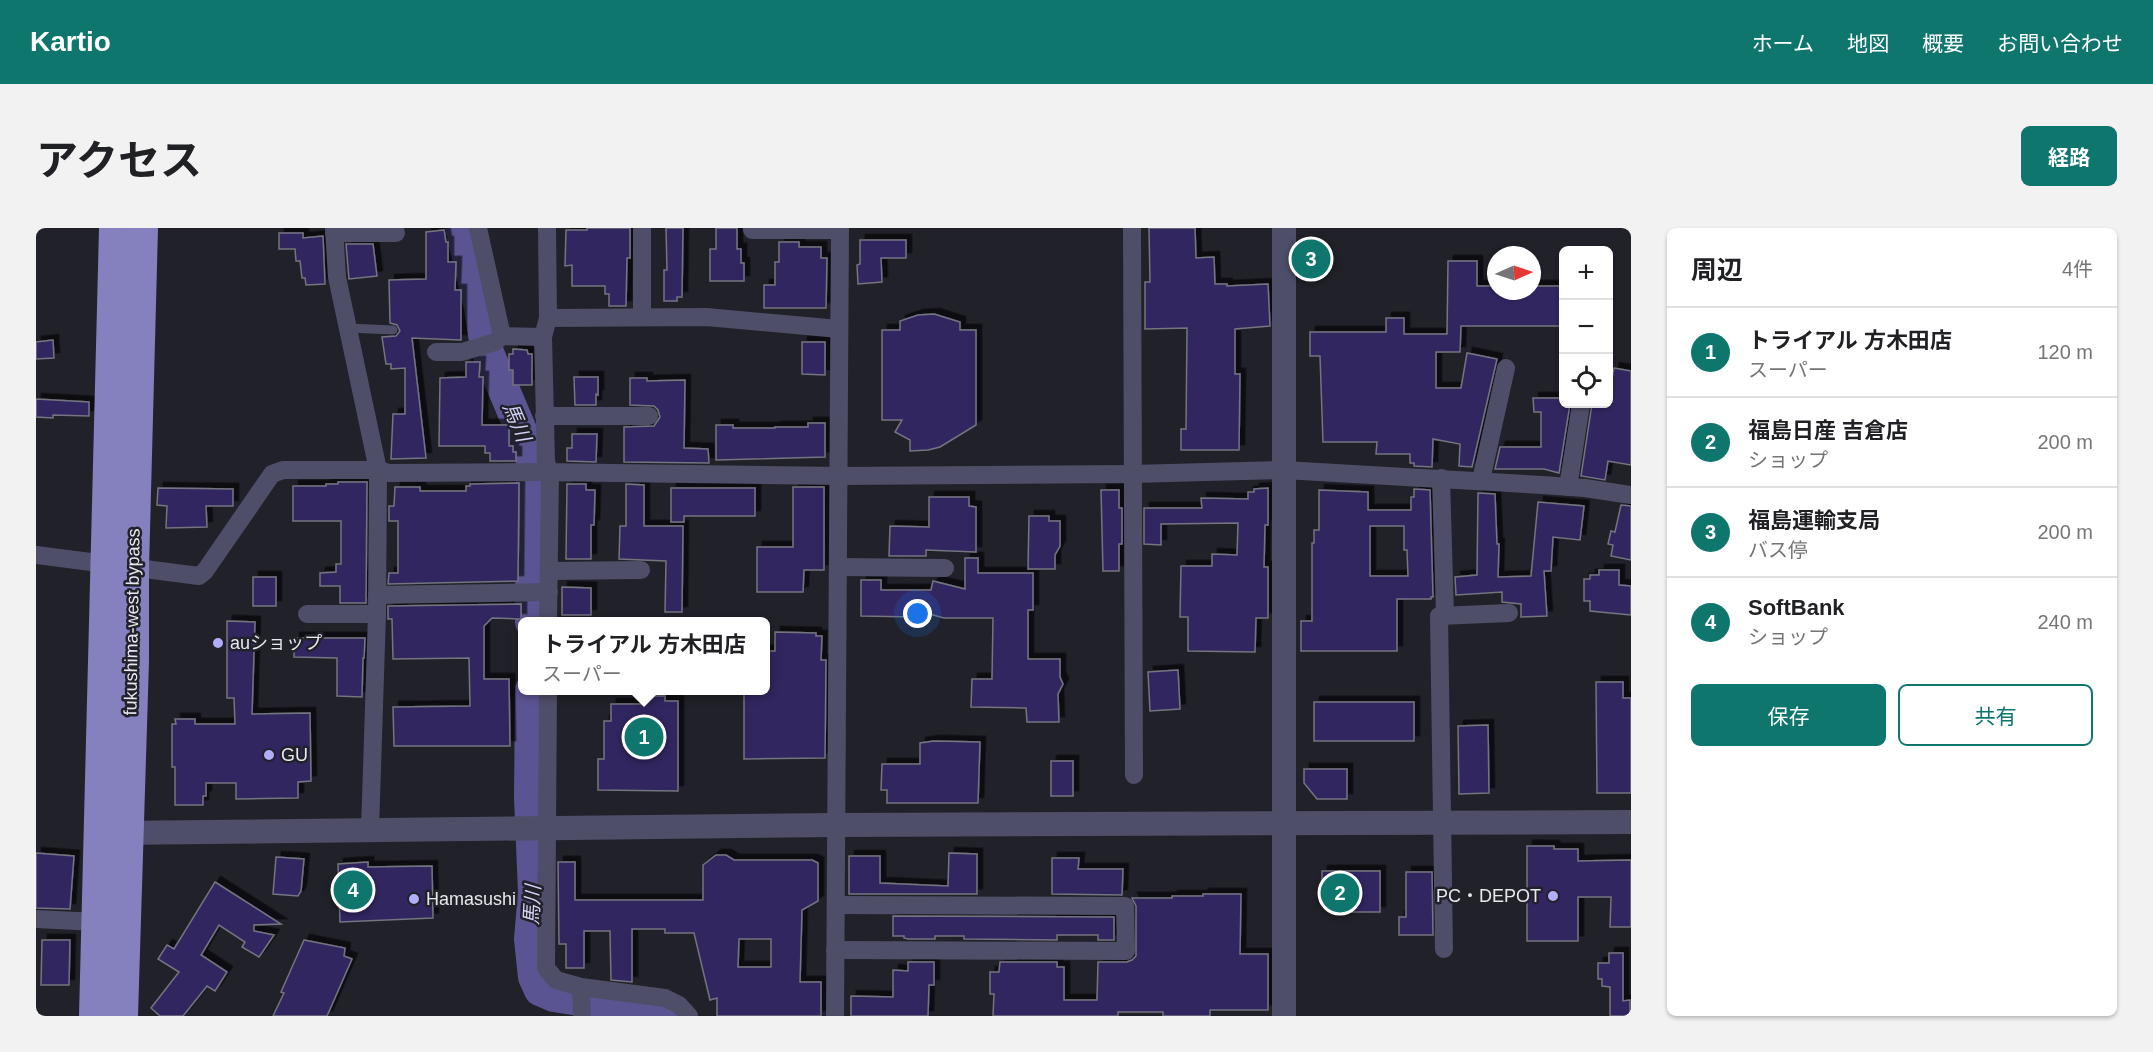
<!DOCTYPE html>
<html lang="ja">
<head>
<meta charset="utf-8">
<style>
  body { margin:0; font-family:Helvetica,"Noto Sans JP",sans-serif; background:#f2f2f2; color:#202124 }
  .controls { position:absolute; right:18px; top:18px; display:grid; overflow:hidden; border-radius:9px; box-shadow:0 2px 4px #0004 }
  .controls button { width:54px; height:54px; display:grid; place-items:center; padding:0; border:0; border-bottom:2px solid #e0e0e0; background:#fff; color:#202124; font:30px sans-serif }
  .compass { position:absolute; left:1451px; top:18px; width:54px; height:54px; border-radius:50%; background:#fff; box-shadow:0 2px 4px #0004; rotate:87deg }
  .you { position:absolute; left:882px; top:386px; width:21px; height:21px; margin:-15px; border:4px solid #fff; border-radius:50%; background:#1a73e8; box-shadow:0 0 0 9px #1a73e833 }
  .badge { display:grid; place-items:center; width:39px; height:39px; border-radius:50%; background:#0f766e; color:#fff; font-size:20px; font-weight:700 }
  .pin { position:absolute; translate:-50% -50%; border:3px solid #fff; box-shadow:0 2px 6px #0006 }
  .popup { position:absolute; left:482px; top:389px; width:252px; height:78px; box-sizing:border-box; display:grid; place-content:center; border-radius:9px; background:#fff; filter:drop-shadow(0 2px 4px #0005); font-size:20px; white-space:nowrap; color:#757577 }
  .popup b { font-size:22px; color:#202124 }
  .popup::after { content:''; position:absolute; left:50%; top:100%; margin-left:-12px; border:12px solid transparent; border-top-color:#fff }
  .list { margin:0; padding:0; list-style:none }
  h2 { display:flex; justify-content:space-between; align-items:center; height:78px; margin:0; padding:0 24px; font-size:26px }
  h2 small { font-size:20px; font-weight:400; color:#757577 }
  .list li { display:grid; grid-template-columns:39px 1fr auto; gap:18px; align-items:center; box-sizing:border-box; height:90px; padding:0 24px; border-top:2px solid #e0e0e0 }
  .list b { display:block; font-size:22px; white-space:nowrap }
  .list p { margin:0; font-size:20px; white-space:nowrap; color:#757577 }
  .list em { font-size:20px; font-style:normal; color:#757577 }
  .actions { display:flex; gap:12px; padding:18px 24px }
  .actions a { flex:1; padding:14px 0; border:2px solid #0f766e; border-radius:9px; text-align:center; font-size:21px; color:#0f766e }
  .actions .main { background:#0f766e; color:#fff }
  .icon { flex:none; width:33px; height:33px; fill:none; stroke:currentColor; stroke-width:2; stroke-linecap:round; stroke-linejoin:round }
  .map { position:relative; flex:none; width:1595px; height:788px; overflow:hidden; border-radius:9px }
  header { display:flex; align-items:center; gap:36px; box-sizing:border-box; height:84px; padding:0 30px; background:#0f766e; color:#fff }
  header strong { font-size:28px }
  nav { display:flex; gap:33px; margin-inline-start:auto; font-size:21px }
  .intro { display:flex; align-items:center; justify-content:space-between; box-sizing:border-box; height:144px; padding:0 36px }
  h1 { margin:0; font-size:42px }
  .button { padding:15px 27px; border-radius:9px; background:#0f766e; color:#fff; font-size:21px; font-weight:700 }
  main { display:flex; gap:36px; padding:0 36px }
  aside { flex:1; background:#fff; border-radius:9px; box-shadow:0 2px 4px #0004 }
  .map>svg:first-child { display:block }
</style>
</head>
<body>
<header>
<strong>Kartio</strong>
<nav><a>ホーム</a><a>地図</a><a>概要</a><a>お問い合わせ</a></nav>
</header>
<div class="intro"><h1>アクセス</h1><a class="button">経路</a></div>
<main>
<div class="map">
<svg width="1595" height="788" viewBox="0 0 1595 788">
  <defs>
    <filter id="shadow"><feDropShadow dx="5.5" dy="-5.5" stdDeviation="0" flood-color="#0009"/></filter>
  </defs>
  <rect width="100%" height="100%" fill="#21212a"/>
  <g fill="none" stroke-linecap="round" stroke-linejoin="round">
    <!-- river -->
    <g stroke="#5b5493" stroke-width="32">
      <path d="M425,0L444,79L450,120L496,228L495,394"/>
      <path d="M495,462L494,569L498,664L494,711L498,749L504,762L518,768L621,784L628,788"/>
    </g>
  </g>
  <!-- building -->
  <g fill="#302661" stroke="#747480" stroke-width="1.5" fill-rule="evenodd" filter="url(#shadow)">
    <path d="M551,0H594V30H591L590,78H573V66H569V58H536V37L529,38L530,2H551Z"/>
    <path d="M630,0H647L646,69H641V73H628V42H631Z"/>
    <path d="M680,0H701V21H705V35H708V53H674V21H680Z"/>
    <path d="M1113,0H1159L1160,30L1178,29L1179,56H1191V58L1232,56L1234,98L1199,101V146H1204L1203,222H1145V201H1150L1151,100L1109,101V54H1114Z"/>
    <path d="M408,2L410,14H412V34H420L419,62H425V112L376,110L390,230L355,231L357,186H369V140L355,141V136H350L346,109L360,108L364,103L361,97L354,95L353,52L390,51V4Z"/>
    <path d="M243,5H267V10L287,8L289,56L270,57L269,50H266L264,33H260L259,21H243Z"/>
    <path d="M824,12H870V30H845L846,54L822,56L821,37L824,36Z"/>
    <path d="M743,14H763V19H785V30H791L790,80H728V57H739V34H743Z"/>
    <path d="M310,16H337L341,48L313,51Z"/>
    <path d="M1412,33H1441V58H1460V63H1496V58H1527V98H1425L1424,124H1400V160H1425L1431,125L1461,131L1436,239L1423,238L1424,216L1397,211L1396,239L1378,238V235H1374V226H1340L1341,214H1287L1284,128H1274V104H1350V90H1368V106H1411Z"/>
    <path d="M898,86L924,94V102H940V197L904,219L892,222L874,223V212L859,204L866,192H846V102H864V93L882,87Z"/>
    <path d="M17,112L18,130L0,131V114Z"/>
    <path d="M766,114H789V147L766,146Z"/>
    <path d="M477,121L491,122L492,126H496V157H477V142H473V126H477Z"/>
    <path d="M430,134H444L443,149H447L446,197H473V218H477V224H480V233H454V225H449V218H403L404,150L430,149Z"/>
    <path d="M1578,140L1595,143V237L1572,233L1569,252L1545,248L1556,176H1572V161H1574Z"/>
    <path d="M538,149H562V167L560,166V177H539Z"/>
    <path d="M594,150H611V153L649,152L648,220L672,221L673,235L588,234V199L618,198L624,189L622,182L618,178L594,177Z"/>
    <path d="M1497,170H1527V176H1534L1523,245L1508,241H1459L1464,219H1505V184H1498Z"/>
    <path d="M0,171L53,174V188L17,187V190L0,189Z"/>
    <path d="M772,195H789V229L680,232V197H697V200H739V199H772Z"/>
    <path d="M536,206H561L560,234L531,233V220H536Z"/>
    <path d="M302,254H331L330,375H304V358H284V345L300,344V336H305V293H257V258H290V256H302Z"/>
    <path d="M483,255L482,353L352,356L353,345H362V293H353V278H358L359,259H384V263H430V258H434V256Z"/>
    <path d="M531,256H550V262H559L558,297H555V331H530Z"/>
    <path d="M590,256L608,257V298H647L646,384H629L630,333L583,331L584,298H590Z"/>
    <path d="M757,259H788V342H768L767,364H721V319H757Z"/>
    <path d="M122,260L197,261V278H170L171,299L130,300L131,278L121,277Z"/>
    <path d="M635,260H719V288H648V294H635Z"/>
    <path d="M1232,260V297H1229L1228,339H1232V390H1220L1219,424L1152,423V389H1144L1145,338H1176V326L1201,327L1202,295L1125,296V317L1108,316V280H1166L1165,270L1212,271V264H1218V261Z"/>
    <path d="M1378,261L1394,262L1397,369H1395V371H1361V423H1265V393H1276V315H1278V302H1283V262L1332,264V282H1375V269H1378ZM1334,298H1368V322H1371L1372,348H1334Z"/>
    <path d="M1065,262H1083V280H1086V316H1083V343H1067Z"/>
    <path d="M1442,265L1459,266L1461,316H1463L1462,349L1495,348L1502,274L1548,278L1544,312L1517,309L1515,343H1508L1511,388L1485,389V376L1466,374V364L1420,367L1419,349L1441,347Z"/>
    <path d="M893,269H933V278L940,279V324L890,322V328H853L854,298L893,299Z"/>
    <path d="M1585,277L1595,278V332L1575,328L1577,317L1572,316L1575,303L1579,304Z"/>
    <path d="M993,288H1013V293H1024V318L1019,327V341H992Z"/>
    <path d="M929,330H942V345H997V382H992V431H1024V449L1027,456L1022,466L1023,494H991L990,480L935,479L936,451H956L957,390H908L879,382V389L825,388V352H845V362H895L897,353L929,361Z"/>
    <path d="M1563,342H1583V357L1595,358V387L1554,383V373H1548V351H1554V347H1563Z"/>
    <rect x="217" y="349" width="23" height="29"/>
    <path d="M526,359L555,360V387H526Z"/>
    <path d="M485,376V391L456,390L448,398V451H473L474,518H358L357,479L434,478L433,430L357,431L356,391H352V378Z"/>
    <path d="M191,393L219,394L216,486L274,485L275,553L262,554V570L200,571V555H170V568H167V577H139V539H136V496H140L139,491H159V496H199L198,470H191Z"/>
    <path d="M739,404L780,405V408H786L785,432H790L789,530L708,531V462H729V423H739Z"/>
    <path d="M258,410H329L328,430H327L326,469L301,468V430L258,429Z"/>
    <path d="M1142,442L1144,481L1114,483L1112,444Z"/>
    <path d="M1560,454H1587V470H1595V565H1561Z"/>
    <path d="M608,468H629V473H642V563L562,562V531H568V493H575V476H608Z"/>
    <rect x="1278" y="474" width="100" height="39"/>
    <path d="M1452,497L1453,565L1423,566L1422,498Z"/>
    <path d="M898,513L944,514L942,575H851V562H845L846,536H884V515Z"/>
    <rect x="1015" y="533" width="22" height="35"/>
    <path d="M1268,541H1311V571H1281L1268,555Z"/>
    <path d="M1491,618H1518V621H1542V633L1595,632V699H1574L1575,669H1542V713H1491Z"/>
    <path d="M0,625L38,628L34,681L0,680Z"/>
    <path d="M913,625L941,626V666H813V628H844V655L912,658Z"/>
    <path d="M680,627H690L698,632H776L782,635V673L766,682L764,754H785V788H681V770L674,772L658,705H629V701H596V754L575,752L574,703H548V740H530V716H523L522,634H539V672H667V637ZM703,711H735V739H702Z"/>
    <path d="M240,629L268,631L265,663L262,668L237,666Z"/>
    <path d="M1016,630H1043L1042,641H1087L1086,667L1016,666Z"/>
    <path d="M332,634V639L396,638L397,690L304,694L302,636Z"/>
    <path d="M1286,643H1344V684H1305V675H1286Z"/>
    <path d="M1370,644H1396L1397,707H1363V689H1370Z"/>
    <path d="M179,654L245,696L218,697V703L238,707L223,729L206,719L209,714L183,697L165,727L191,744L179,763L171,758L147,788H124L115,780L143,744L122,731L131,717L138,721Z"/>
    <path d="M1167,666H1205L1204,726H1232V782H1174V788H1127V784H1082V788H957L958,766H954V744H963L964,734H1021V739H1028V772H1061L1062,734H1091L1096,732L1100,728V678L1096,670H1136V668H1167Z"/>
    <path d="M857,688L1078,689V712H1062V707H1021V712L928,711V708H899V711H872L868,710V708H857Z"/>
    <path d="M6,712H34L33,757H5Z"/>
    <path d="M268,712L309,720L308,728L316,731L291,788H237L248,765L245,764Z"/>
    <path d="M1573,725H1587V773L1594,772V788H1574V759L1566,758V751H1562V735H1573Z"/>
    <path d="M872,734H898V757H893L892,788H815V768L857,769V742L872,743Z"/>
  </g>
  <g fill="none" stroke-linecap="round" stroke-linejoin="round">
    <!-- service -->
    <path stroke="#4f4e69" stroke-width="9" d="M312,100L357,102"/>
    <!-- minor -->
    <g stroke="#4f4e69" stroke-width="18">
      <path d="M442,0L466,108"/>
      <path d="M511,0L512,90L670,89L803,101"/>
      <path d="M716,0V2H804"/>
      <path d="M1096,0L1098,547"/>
      <path d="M298,5H360"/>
      <path d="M606,89V0"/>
      <path d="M512,90L507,109L510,234L514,245L512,394"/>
      <path d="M400,124H426L459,114L466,108L507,109"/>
      <path d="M508,188H613"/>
      <path d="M1405,250L1409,387"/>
      <path d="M1445,252L1470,140"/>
      <path d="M1532,259L1545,176"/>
      <path d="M0,327L163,348L169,343L236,246L247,242H342L353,245L504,244L803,248L1096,246L1248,242L1506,257L1549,260L1595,267"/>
      <path d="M802,339L909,340"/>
      <path d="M513,343L605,342"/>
      <path d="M341,367L513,364"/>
      <path d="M271,386H341L342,242L301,49L298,0"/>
      <path d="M512,462L510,740L520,752L545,759L629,770L643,777L653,788"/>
      <path d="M334,602L341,386"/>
      <path d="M0,691L61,694"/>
      <path d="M1408,721L1403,388L1473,385"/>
      <path d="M799,722L1090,723L1089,678L800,677"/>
      <path d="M545,759L546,788"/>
      <path d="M799,788L804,0"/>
    </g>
    <!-- tertiary -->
    <g stroke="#4f4e69" stroke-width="24">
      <path d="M1248,0V788"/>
      <path d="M76,605L800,597L1595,594"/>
    </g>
    <!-- trunk -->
    <g stroke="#8580be" stroke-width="32">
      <path d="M59,788L79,0"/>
      <path d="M86,788L97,433V340L106,0"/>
    </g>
  </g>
  <!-- markers -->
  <g fill="#b2adf9" stroke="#21212a" stroke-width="2">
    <circle cx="182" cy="415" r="6"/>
    <circle cx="233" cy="527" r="6"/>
    <circle cx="1517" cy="668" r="6"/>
    <circle cx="378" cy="671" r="6"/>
  </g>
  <g text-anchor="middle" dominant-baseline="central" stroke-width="5" stroke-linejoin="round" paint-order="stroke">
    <!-- street labels -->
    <g font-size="18" fill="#e7e7ed" stroke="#21212a">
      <text transform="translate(96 394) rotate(-89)">fukushima-west bypass</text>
    </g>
    <!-- poi labels -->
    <g font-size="18" fill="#e7e7ed" stroke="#21212a" text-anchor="start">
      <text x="194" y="415">auショップ</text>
      <text x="245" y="527">GU</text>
      <text x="1505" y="668" text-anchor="end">PC・DEPOT</text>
      <text x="390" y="671">Hamasushi</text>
    </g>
    <!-- water labels -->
    <g font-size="20" font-style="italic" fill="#d1d0f5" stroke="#21212a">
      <text transform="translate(481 194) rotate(67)">馬川</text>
      <text transform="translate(496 677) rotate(-87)">馬川</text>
    </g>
  </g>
</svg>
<div class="controls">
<button>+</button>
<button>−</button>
<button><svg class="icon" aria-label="locate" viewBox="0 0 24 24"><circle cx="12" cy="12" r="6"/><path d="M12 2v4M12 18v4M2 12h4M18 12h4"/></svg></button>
</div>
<svg class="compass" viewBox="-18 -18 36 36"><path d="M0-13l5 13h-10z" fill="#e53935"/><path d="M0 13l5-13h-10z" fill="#757577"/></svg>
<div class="you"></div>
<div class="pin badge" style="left:608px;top:509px">1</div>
<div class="popup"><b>トライアル 方木田店</b>スーパー</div>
<div class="pin badge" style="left:1304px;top:665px">2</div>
<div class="pin badge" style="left:1275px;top:31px">3</div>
<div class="pin badge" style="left:317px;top:662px">4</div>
</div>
<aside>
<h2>周辺<small>4件</small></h2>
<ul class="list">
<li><span class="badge">1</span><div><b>トライアル 方木田店</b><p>スーパー</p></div><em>120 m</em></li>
<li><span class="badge">2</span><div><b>福島日産 吉倉店</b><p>ショップ</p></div><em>200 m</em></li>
<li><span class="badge">3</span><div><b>福島運輸支局</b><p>バス停</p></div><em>200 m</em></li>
<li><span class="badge">4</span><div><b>SoftBank</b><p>ショップ</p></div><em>240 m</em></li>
</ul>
<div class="actions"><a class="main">保存</a><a>共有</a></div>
</aside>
</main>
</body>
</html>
